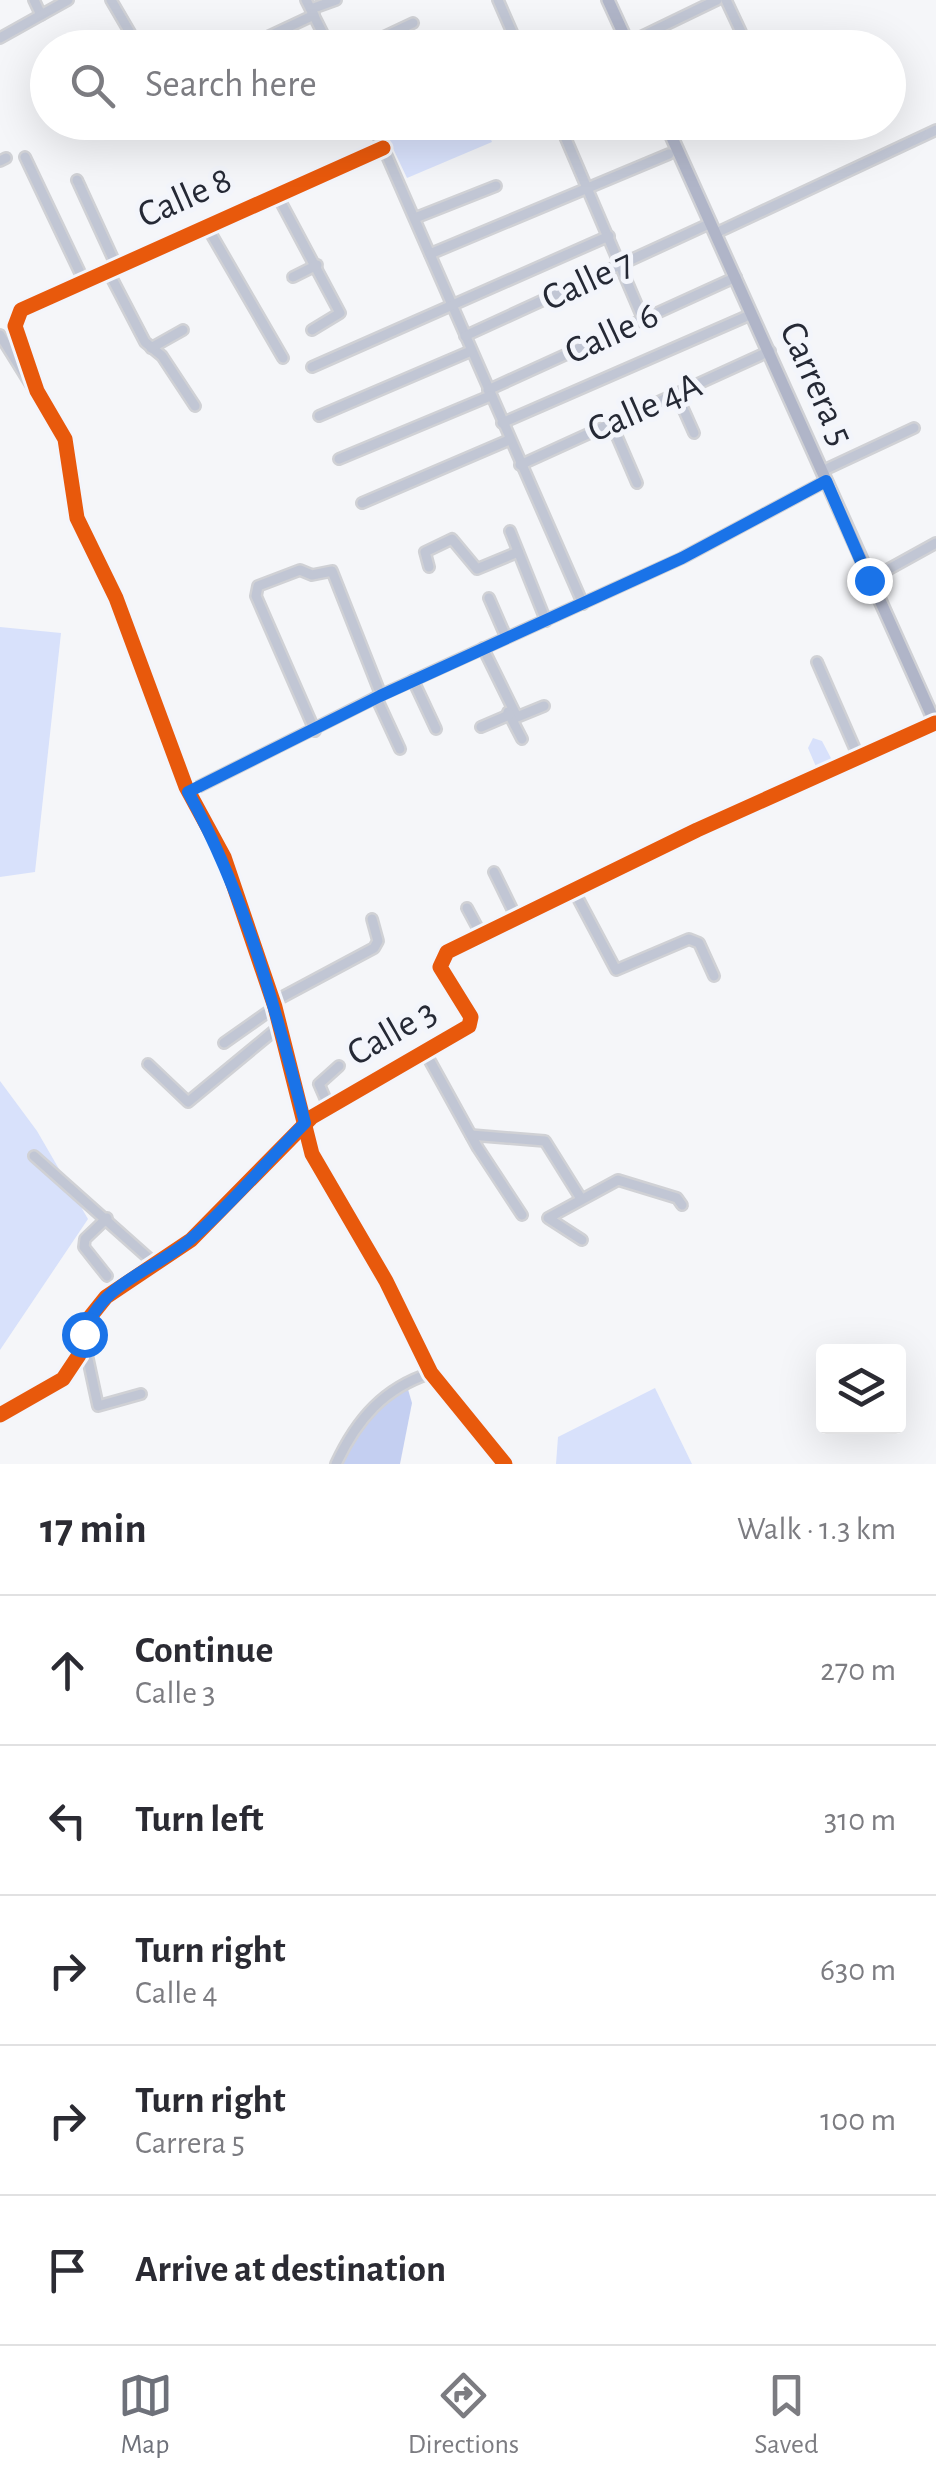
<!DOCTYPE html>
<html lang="en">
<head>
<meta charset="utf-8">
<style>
  body { margin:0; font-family:"Alegreya Sans",sans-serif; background:#f2f2f3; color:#2b2b33 }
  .controls { position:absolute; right:30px; bottom:30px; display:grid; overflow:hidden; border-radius:10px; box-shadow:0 10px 40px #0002 }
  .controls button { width:90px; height:90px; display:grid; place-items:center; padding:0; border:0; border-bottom:2px solid #e1e1e2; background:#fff; color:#2b2b33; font:50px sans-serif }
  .stop { position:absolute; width:30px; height:30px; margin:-22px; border:8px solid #1a73e8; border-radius:50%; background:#fff }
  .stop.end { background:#1a73e8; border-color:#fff; box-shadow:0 2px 10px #0008 }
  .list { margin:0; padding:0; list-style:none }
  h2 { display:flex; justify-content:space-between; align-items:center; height:130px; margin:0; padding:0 40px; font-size:42px }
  h2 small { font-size:32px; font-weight:400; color:#7c7c81 }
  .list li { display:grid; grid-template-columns:65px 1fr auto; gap:30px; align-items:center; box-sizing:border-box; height:150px; padding:0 40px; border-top:2px solid #e1e1e2 }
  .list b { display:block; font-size:38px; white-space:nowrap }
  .list p { margin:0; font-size:32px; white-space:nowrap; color:#7c7c81 }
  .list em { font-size:32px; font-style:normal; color:#7c7c81 }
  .icon { flex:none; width:55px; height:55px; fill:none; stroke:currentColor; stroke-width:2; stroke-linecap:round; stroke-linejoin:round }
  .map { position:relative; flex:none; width:936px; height:1464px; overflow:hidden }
  .search { position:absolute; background:#fff; box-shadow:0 10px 40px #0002; left:30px; right:30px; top:30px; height:110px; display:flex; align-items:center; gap:25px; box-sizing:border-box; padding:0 35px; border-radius:55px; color:#7c7c81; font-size:38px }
  .sheet { height:880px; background:#fff }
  nav { display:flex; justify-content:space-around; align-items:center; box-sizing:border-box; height:140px; border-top:2px solid #e1e1e2; background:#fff; font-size:28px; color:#7c7c81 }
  nav a { display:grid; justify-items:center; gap:5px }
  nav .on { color:#6e717a }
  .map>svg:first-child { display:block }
</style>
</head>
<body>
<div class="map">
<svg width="936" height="1464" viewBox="0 0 936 1464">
  <rect width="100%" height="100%" fill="#f5f6f9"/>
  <!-- green -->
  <g fill="#d8e1fb">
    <path d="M381,123H484L492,142L407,178Z"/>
    <path d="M0,627L61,633L35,872L0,877Z"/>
    <path d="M813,738L822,741L833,762L817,769L808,748Z"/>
    <path d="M0,1081L37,1131L88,1219L0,1350Z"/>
    <path d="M655,1388L692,1464H556L558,1437Z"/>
  </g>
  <!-- forest -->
  <path fill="#c4cff1" d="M407,1386L412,1403L400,1464H342L369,1414Z"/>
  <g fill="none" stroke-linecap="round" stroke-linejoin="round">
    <!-- minor casing -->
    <g stroke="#d0d1d5" stroke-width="14">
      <g id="minor">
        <path d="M34,0L41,15"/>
        <path d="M111,0L139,48"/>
        <path d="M306,0L330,48"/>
        <path d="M498,0L519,48"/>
        <path d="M726,0L741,32"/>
        <path d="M311,9L336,0"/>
        <path d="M0,38L68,0"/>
        <path d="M628,43L717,0"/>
        <path d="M244,48L314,15"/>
        <path d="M360,48L413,23"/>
        <path d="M372,122L583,604"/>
        <path d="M560,125L643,319"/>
        <path d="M383,148L21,310L15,326L37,391L65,439L77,518L116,598L186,787L224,857L275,1007L312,1154L386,1281L431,1373L505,1464"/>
        <path d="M25,157L83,279"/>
        <path d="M0,161L6,158"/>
        <path d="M77,180L116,265"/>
        <path d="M276,193L340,313L312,330"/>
        <path d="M415,218L496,186"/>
        <path d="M206,225L283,358"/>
        <path d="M716,233L936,130"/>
        <path d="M430,254L669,154"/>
        <path d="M107,269L145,342L162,356L195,406"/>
        <path d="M293,277L317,265"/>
        <path d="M0,335L33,388"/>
        <path d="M465,336L711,223"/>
        <path d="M151,348L183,330"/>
        <path d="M312,367L609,236"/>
        <path d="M488,390L736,277"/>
        <path d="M677,395L694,433"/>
        <path d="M319,416L471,351"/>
        <path d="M502,423L752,314"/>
        <path d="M612,425L637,483"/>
        <path d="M339,459L490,396"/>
        <path d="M520,465L770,351"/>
        <path d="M822,471L914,428"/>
        <path d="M362,503L509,440"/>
        <path d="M510,531L546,621"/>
        <path d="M429,567L425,552L452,539L477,569L518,552"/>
        <path d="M869,580L936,543"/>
        <path d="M489,598L506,637"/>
        <path d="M483,648L517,717L544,706"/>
        <path d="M817,662L859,758"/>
        <path d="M413,680L436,729"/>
        <path d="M376,697L400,749"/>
        <path d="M508,712L522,739"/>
        <path d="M481,727L509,715"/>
        <path d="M315,731L256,596L258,586L300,570L312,575L332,571L381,695"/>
        <path d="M188,792L381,695L682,558L826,481"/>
        <path d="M494,872L516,917"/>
        <path d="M573,889L616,970L689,939L699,943L714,976"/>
        <path d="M467,908L481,934"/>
        <path d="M273,1002L374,948L378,941L372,919"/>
        <path d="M224,1043L275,1007"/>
        <path d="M425,1052L478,1148L522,1215"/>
        <path d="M148,1064L188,1102L280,1026"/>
        <path d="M329,1107L319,1084L339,1066"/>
        <path d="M471,1135L545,1141L580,1197"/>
        <path d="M34,1156L153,1262"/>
        <path d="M107,1218L85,1239L84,1247L107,1276"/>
        <path d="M582,1240L548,1218L618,1180L677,1198L682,1205"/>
        <path d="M86,1350L98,1406L141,1394"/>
        <path d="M0,1415L63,1379L79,1355L90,1317L106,1297L191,1240L312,1117L469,1026L471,1017L440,967L447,952L697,830L935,723"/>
        <path d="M336,1464C357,1419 384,1388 431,1373"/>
      </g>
    </g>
    <!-- major casing -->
    <g stroke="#d0d1d5" stroke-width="16">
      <g id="major">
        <path d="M608,0L630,48"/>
        <path d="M665,122L936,725"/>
      </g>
    </g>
    <!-- minor -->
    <use href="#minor" stroke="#c1c6d4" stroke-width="9"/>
    <!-- major -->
    <use href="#major" stroke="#b0b5c8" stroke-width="11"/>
    <!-- cycleway casing -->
    <g stroke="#f3f5fb" stroke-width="21">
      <g id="cycleway">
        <path d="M383,148L21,310L15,326L37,391L65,439L77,518L116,598L186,787L224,857L275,1007L312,1154L386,1281L431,1373L505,1464"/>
        <path d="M0,1415L63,1379L79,1355L90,1317L106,1297L191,1240L312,1117L469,1026L471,1017L440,967L447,952L697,830L935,723"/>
      </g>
    </g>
    <!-- cycleway -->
    <use href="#cycleway" stroke="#e8590c" stroke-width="15"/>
  </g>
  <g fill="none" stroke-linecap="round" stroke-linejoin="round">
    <!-- route -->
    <path stroke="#1a73e8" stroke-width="12" d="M84,1334C101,1282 154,1271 191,1239C232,1204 267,1161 305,1123C276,1009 245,895 188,792L380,696L682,558L826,481L869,580"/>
  </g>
  <g text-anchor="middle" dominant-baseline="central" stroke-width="10" stroke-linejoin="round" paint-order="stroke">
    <!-- street labels -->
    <g font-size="38" fill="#252935" stroke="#f3f5fb">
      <text transform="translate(185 198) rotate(-24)">Calle 8</text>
      <text transform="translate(588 281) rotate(-25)">Calle 7</text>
      <text transform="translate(612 334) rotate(-25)">Calle 6</text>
      <text transform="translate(816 384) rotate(66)">Carrera 5</text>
      <text transform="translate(645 408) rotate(-24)">Calle 4A</text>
      <text transform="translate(392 1033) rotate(-30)">Calle 3</text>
    </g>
  </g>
</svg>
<div class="controls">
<button><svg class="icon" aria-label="layers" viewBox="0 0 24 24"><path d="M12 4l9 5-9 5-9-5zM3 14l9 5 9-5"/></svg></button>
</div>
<div class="stop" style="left:84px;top:1334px"></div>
<div class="stop end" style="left:869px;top:580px"></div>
<div class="search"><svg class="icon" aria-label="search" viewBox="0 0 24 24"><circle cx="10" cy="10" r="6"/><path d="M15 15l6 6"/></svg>Search here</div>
</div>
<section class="sheet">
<h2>17 min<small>Walk · 1.3 km</small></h2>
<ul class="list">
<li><svg class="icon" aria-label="ahead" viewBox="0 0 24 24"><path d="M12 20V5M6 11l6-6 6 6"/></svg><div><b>Continue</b><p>Calle 3</p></div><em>270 m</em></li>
<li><svg class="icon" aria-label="left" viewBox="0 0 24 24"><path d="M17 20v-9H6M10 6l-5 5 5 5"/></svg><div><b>Turn left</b></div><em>310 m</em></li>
<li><svg class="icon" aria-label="right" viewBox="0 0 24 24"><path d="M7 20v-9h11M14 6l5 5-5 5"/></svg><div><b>Turn right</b><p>Calle 4</p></div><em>630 m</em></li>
<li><svg class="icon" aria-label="right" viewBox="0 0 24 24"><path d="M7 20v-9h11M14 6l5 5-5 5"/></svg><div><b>Turn right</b><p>Carrera 5</p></div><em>100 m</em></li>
<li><svg class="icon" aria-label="arrive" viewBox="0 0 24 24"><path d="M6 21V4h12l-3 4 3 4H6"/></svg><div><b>Arrive at destination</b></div></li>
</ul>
</section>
<nav>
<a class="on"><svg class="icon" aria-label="map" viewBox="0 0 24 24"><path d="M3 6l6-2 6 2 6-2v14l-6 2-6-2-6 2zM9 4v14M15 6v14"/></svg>Map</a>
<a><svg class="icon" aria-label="directions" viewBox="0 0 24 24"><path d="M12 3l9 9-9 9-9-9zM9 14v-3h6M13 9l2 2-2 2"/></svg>Directions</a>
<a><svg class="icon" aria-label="saved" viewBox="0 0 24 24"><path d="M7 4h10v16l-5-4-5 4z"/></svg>Saved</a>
</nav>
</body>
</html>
